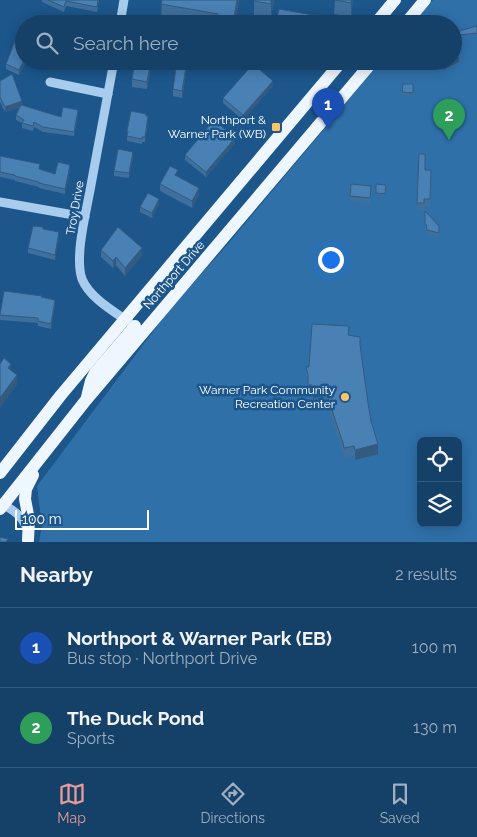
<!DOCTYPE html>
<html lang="en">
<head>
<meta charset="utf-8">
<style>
  body { margin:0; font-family:Raleway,sans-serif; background:#224b71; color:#f1f3f6 }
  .controls { position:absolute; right:15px; bottom:15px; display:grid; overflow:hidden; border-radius:8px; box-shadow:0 2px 12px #0003 }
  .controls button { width:45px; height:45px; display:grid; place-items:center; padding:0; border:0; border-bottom:1px solid #34597c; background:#154068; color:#f1f3f6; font:25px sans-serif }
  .scale { position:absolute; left:15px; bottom:12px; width:134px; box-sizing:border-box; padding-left:5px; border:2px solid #fff; border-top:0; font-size:14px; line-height:18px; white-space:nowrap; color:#fff; -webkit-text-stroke:4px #1c568b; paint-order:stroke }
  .you { position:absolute; left:330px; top:259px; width:18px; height:18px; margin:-12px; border:4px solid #fff; border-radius:50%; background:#1a73e8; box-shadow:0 0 0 8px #1a73e833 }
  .badge { display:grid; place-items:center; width:32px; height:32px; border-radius:50%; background:#e69b98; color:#fff; font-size:16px; font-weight:700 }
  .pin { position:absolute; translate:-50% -41px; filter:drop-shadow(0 1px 2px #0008) }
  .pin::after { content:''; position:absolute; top:26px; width:18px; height:15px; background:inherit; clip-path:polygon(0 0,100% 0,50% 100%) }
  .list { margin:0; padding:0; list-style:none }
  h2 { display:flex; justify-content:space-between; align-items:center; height:65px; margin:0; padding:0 20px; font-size:21px }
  h2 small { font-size:16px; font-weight:400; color:#9dafc0 }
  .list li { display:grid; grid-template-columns:32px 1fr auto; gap:15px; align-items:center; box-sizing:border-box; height:80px; padding:0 20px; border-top:1px solid #34597c }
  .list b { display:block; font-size:19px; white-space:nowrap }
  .list p { margin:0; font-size:16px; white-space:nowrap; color:#9dafc0 }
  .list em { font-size:16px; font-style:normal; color:#9dafc0 }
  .icon { flex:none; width:28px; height:28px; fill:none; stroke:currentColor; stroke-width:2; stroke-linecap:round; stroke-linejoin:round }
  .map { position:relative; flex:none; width:477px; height:542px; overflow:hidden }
  .search { position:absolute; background:#154068; box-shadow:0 2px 12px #0003; left:15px; right:15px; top:15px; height:55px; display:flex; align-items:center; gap:12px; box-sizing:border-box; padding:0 18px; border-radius:28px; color:#9dafc0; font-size:19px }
  .sheet { height:225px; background:#154068 }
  nav { display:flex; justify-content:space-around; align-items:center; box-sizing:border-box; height:70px; border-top:1px solid #34597c; background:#154068; font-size:14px; color:#9dafc0 }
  nav a { display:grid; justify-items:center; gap:2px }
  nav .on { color:#e69b98 }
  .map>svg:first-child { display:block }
</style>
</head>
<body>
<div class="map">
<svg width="477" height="542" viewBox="0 0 477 542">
  <rect width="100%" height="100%" fill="#1c568b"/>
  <!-- park -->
  <path fill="#2f70a9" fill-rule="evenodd" d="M433,0H477V542H39L42,526L37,486L170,309L227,245L381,61H453V24H412ZM421,441H458V523H421Z"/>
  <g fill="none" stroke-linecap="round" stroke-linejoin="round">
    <!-- minor -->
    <g stroke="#a8cced" stroke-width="9">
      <path d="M120,24L124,0"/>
      <path d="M114,61C106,102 99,144 91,185C87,209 74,256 82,279C89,297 113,311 129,322"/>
      <path d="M50,82L108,94"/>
      <path d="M0,202L85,217"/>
      <path d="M0,503C12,509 23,516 27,529"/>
    </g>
    <!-- major -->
    <g stroke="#eef6ff" stroke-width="12">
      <path d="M375,24L395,0"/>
      <path d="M405,24L425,0"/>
      <path d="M87,397L91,381L95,373L135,326"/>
      <path d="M0,473L61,395L342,61"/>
      <path d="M0,509L86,400L373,61"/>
      <path d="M28,540L29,520L25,499L26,489L33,475"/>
    </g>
  </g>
  <!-- wall -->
  <g fill="#3f6f9c">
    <path d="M42,0H99L97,12L66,6L64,12L42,2Z"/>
    <path d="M162,0H239L235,24H196L161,18Z"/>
    <path d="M254,0H274L271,18L254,15Z"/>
    <path d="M335,0H353L351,17L334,14Z"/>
    <path d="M477,26V35L460,37L459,31Z"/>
    <path d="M26,61L19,75L6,69V64Z"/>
    <path d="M135,61H152L147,89L132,87V79Z"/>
    <path d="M177,61H188L182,98L173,96V89Z"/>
    <path d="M434,61H453L459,62L443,70L440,67L439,68Z"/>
    <path d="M0,81L22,105L61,117L78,115L74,136L43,132L34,127L33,131L22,128V123L16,120V115L20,107L5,112L0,102Z"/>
    <path d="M403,84H413V95H402Z"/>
    <path d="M273,86L243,120L223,103V98Z"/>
    <path d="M146,116L148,121L145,142H142V144L127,141V131Z"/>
    <path d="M235,143L206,177L185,160V155Z"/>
    <path d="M0,156L55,174L70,170L65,194L39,188V187L15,181V180L0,177Z"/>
    <path d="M133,157L129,178L114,176V171Z"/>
    <path d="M431,178L430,207L424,206V211L417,210V203Z"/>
    <path d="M160,184L199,195L192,208L160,191Z"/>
    <path d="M376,184L386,185L385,196L376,195Z"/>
    <path d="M371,191L370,203L350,201V196Z"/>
    <path d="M159,204L152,218L140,212V207Z"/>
    <path d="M425,211L439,226V238L427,235L426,229H425Z"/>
    <path d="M43,229L59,237L55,260L28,253V248Z"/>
    <path d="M101,250L142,255L125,276L116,265L113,268L101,257Z"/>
    <path d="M41,297L55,305L51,329L38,326V323L0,320V315Z"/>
    <path d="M349,335L360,347L371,421L378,454L355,460L354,456L344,458L343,453L324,396L313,399L312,395H308V383L306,376V367H309Z"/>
  </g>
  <!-- shaded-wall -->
  <g fill="#335a7f">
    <path d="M237,0H239L235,24H233Z"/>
    <path d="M271,0H274L271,18Z"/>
    <path d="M351,0H353L351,17Z"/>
    <path d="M459,57V62L443,70V65L451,61H453V60Z"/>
    <path d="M24,60V61H26L19,75V70Z"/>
    <path d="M151,61H152L147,89V82Z"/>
    <path d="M187,61H188L182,98V91Z"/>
    <path d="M273,81V86L243,120V115Z"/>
    <path d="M22,101V106L5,112V107Z"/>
    <path d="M78,110V115L74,136V132Z"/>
    <path d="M148,116V121L145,142V137Z"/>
    <path d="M235,138V143L206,177V172Z"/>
    <path d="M133,152V157L129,178V173Z"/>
    <path d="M70,165V170L65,194V189Z"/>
    <path d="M199,188V195L192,208V201Z"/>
    <path d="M159,199V204L152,218V213Z"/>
    <path d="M59,232V237L55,260V255Z"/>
    <path d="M142,248V255L125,276V268Z"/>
    <path d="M116,257V265L113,268V261Z"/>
    <path d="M55,300V305L51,329V324Z"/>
    <path d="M11,364V373L8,368Z"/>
    <path d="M17,375V385L0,408V398Z"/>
    <path d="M324,386V396L313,399V390Z"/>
    <path d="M378,444V454L355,460V450Z"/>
  </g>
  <!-- building -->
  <g fill="#4981b5" stroke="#335a7f">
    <path d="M48,0H98L97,7L66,1L64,7Z"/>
    <path d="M162,0H237L233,22L217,20L218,14L161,4Z"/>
    <path d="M254,0H271V4L254,1Z"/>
    <path d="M335,0H351V3Z"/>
    <path d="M279,9L324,17L323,24H276Z"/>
    <path d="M49,15L52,24H30V21Z"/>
    <path d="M477,26V33L460,35L459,31Z"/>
    <path d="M17,36L24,40V60L19,70L6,64Z"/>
    <path d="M453,50L459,57L453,60Z"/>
    <path d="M135,61H151L147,82L132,79Z"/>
    <path d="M177,61H187L182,91L173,89Z"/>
    <path d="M437,61H451L443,65L440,62L439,63Z"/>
    <path d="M253,64L273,81L243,115L223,98Z"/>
    <path d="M12,74L22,101L5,107L0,97V81Z"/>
    <path d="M403,84H413V93L402,92Z"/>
    <path d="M21,105L61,117L63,107L78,110L74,132L43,127L34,122L33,126L22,123L24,120L16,115Z"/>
    <path d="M131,111L146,114V116H148L145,137H142V139L127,136L128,131H127Z"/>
    <path d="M214,120L235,138L206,172L185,155Z"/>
    <path d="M118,149L133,152L129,173L114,171Z"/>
    <path d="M419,154H425V170H431L430,199H424V203H417Z"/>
    <path d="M0,156L40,164L39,169L55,174L58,162L70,165L65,189L39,183V182L15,176V175L0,172Z"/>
    <path d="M170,166L178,170L175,175L199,188L192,201L160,184Z"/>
    <path d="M351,184L371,186L370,198L350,196Z"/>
    <path d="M376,184L386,185L385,194L376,193Z"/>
    <path d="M148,193L159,199L152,213L140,207Z"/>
    <path d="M425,211L439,226V233L427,230L426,224H425Z"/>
    <path d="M33,226L43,227V229L59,232L55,255L28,248Z"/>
    <path d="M118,227L142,248L125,268L116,257L113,261L101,250Z"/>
    <path d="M4,291L42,296L41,297L55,300L51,324L38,321V318L0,315Z"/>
    <path d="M312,324L349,326L348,335L360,337V345L368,403L371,421L378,444L355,450L354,446L344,448L343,443L324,386L313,390L312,385H308V375L306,367H309Z"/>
    <path d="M4,358L11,364L8,368L17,375L0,398V364Z"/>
    <path d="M0,537L8,539L6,542H0Z"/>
  </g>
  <!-- markers -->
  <g fill="#fdc566" stroke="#1c568b" stroke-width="2">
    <rect x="271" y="122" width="10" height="10" rx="2.5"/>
    <circle cx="345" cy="397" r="5"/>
  </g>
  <g text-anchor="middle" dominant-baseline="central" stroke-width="5" stroke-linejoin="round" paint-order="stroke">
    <!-- poi labels -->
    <g font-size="12" fill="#fff" stroke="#1c568b" text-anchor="end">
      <text x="266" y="120">Northport &amp;<tspan x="266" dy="14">Warner Park (WB)</tspan></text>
      <text x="335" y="390">Warner Park Community<tspan x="335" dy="14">Recreation Center</tspan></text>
    </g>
    <!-- street labels -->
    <g font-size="12" fill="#fff" stroke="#1c568b">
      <text transform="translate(75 208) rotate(-80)">Troy Drive</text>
      <text transform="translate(174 275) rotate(-49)">Northport Drive</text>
    </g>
  </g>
</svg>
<div class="controls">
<button><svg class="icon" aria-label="locate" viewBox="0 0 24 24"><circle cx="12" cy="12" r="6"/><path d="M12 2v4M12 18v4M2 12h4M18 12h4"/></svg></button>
<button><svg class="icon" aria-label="layers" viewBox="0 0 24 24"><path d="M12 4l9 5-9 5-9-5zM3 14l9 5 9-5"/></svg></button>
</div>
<div class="scale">100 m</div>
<div class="you"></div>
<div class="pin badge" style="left:328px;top:129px;background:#1a4fb4">1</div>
<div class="pin badge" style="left:449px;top:140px;background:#2e9e5b">2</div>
<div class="search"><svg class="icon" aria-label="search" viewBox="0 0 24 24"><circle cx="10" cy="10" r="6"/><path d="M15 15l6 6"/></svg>Search here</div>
</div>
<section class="sheet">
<h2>Nearby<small>2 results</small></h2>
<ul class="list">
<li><span class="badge" style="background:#1a4fb4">1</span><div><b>Northport &amp; Warner Park (EB)</b><p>Bus stop · Northport Drive</p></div><em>100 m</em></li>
<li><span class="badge" style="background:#2e9e5b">2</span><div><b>The Duck Pond</b><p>Sports</p></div><em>130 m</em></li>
</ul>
</section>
<nav>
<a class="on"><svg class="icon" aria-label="map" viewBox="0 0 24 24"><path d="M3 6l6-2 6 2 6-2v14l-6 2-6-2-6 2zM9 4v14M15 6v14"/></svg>Map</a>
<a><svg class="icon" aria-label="directions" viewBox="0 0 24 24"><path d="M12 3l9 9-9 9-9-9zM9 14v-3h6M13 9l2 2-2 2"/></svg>Directions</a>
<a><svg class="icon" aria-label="saved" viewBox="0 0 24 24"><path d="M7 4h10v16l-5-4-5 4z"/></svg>Saved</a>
</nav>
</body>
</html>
